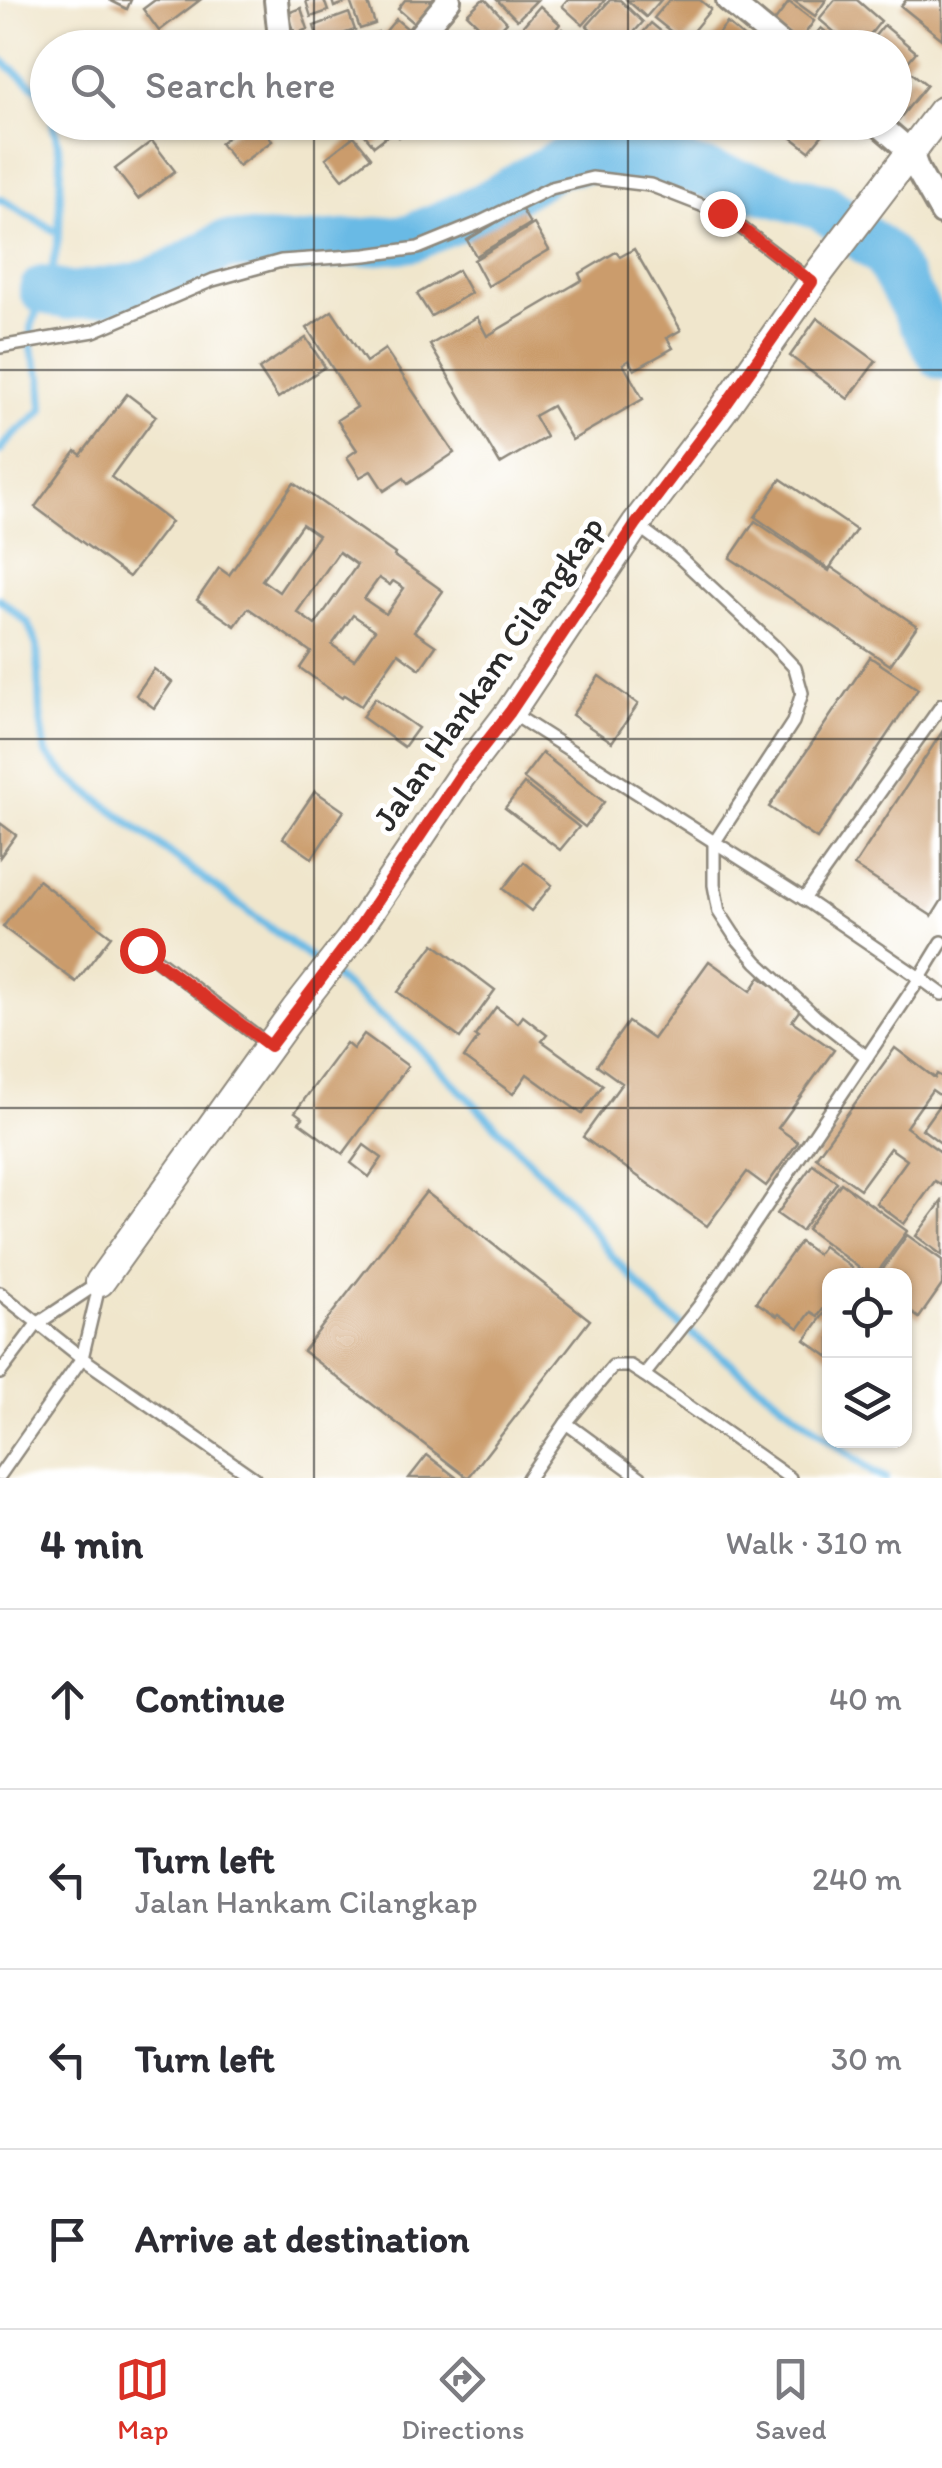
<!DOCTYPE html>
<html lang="en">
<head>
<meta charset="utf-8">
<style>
  body { margin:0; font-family:Itim,sans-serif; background:#f7f7f7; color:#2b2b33 }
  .controls { position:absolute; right:30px; bottom:30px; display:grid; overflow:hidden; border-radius:20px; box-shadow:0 2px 8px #0004 }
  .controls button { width:90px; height:90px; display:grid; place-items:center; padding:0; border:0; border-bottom:2px solid #e1e1e2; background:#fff; color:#2b2b33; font:50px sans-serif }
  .stop { position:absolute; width:30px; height:30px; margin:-22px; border:8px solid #d93025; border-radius:50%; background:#fff }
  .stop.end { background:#d93025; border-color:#fff; box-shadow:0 2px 10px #0008 }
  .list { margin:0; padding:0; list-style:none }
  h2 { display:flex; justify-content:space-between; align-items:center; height:130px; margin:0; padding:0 40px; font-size:42px }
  h2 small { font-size:32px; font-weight:400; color:#7c7c81 }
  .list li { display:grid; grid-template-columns:65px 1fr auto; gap:30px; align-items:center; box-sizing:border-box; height:180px; padding:0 40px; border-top:2px solid #e1e1e2 }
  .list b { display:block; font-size:38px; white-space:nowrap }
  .list p { margin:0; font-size:32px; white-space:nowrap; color:#7c7c81 }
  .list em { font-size:32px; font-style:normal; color:#7c7c81 }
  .icon { flex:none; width:55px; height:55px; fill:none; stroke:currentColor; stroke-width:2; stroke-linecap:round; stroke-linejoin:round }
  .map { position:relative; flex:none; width:942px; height:1478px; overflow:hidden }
  .search { position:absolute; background:#fff; box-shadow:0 2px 8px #0004; left:30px; right:30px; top:30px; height:110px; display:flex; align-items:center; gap:25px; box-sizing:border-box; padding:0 35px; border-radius:55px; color:#7c7c81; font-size:38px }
  .sheet { height:850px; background:#fff }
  nav { display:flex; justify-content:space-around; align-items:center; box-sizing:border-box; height:140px; border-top:2px solid #e1e1e2; background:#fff; font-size:28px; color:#7c7c81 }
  nav a { display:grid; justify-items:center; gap:5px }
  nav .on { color:#d93025 }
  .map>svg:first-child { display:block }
</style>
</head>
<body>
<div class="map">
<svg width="942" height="1478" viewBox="0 0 942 1478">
  <rect width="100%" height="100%" fill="#fff"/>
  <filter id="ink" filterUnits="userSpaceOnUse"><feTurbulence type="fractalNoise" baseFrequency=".01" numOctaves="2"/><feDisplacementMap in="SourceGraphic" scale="20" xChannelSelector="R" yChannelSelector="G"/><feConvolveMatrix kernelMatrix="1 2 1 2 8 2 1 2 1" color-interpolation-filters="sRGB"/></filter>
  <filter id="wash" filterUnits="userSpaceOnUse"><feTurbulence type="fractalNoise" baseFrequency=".0048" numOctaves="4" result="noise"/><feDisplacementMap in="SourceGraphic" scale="40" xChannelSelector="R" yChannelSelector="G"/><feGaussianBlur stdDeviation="2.25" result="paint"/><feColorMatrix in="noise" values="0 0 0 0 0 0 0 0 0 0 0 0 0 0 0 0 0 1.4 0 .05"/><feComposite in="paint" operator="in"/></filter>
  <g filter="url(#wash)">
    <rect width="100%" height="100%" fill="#f0e6cc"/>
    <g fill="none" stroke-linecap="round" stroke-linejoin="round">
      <!-- stream -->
      <g stroke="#69bae5" stroke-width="8">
        <path d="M0,59L39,90L48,110"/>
        <path d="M0,199L59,233"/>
        <path d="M0,451C11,433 29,425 43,409L41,378L31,350V327L53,266L59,233L61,158L53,122"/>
        <path d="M0,599L28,623L37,646L40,714L46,753L68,777L320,965"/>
        <path d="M331,974L413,1042L488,1118L572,1204L612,1256L665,1313L830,1440"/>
        <path d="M830,1440L874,1473L885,1478"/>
      </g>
      <!-- river -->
      <path stroke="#69bae5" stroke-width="48" d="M43,290L68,296L137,287L174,273L224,245L298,248L411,238L481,208L559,163L617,156L685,168L824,207L886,256L942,356"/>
    </g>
    <g id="blocks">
      <!-- building -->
      <g fill="#cb9c6c" fill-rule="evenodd">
        <path d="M109,0H131L127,9Z"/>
        <path d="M155,0H200L159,31L143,9Z"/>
        <path d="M310,0H324L328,11L311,17L306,1Z"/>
        <path d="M332,0H367L375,24L360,29L350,1L334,7Z"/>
        <path d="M405,0H436L419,27L398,9Z"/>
        <path d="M482,0H486L507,22L491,38L467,14Z"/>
        <path d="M497,0H537L517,20Z"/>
        <path d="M567,0H605L583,25L562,6Z"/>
        <path d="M610,0H620L643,22L620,48H611L587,26Z"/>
        <path d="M627,0H661L646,17Z"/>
        <path d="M669,0H700L711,9L684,42L654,18Z"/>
        <path d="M793,0H826L815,16Z"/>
        <path d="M835,0H857L881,21L859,48H853L819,19Z"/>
        <path d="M906,0H942V39L901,6Z"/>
        <path d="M789,2L814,21L797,45L771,26Z"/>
        <path d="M540,6L560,24L540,48H520L511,40Z"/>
        <path d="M301,8L308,29L295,34L288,13Z"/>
        <path d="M349,13L355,30L319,42L314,26Z"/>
        <path d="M396,19L415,35L405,48H394L381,37Z"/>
        <path d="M651,23L681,48H630Z"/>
        <path d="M727,23L756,48H706Z"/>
        <path d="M884,25L916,52L894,78V48H865Z"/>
        <path d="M821,28L845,48H804Z"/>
        <path d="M563,29L585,48H547Z"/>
        <path d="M378,32L383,48H348L346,43Z"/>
        <path d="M502,38L510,48H490Z"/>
        <path d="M912,73L927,85L899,119L894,115V94Z"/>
        <path d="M247,122H259L272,141L238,166L220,143Z"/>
        <path d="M368,122H382L391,133L374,146L360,129Z"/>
        <path d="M388,122H413L415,125L399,137Z"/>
        <path d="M772,122H833L809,151Z"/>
        <path d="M354,136L371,157L343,179L326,158Z"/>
        <path d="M152,141L175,171L138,199L115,169Z"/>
        <path d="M521,208L530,224L476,256L467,240Z"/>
        <path d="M534,224L549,250L488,286L474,260Z"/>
        <path d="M634,249L681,330L667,338L673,348L634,370L629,360L623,364L643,399L572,440L552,406L534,416L546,437L500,464L430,345L477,317L487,336L582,280L579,274L616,252L620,257Z"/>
        <path d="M458,270L471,293L431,316L417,294Z"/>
        <path d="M332,311L366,362L385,349L454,453L408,484L404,478L384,491L371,471L360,477L347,457L357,450L337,420L357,407L307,328Z"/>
        <path d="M817,318L876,361L848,399L790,356Z"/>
        <path d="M306,338L325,367L278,398L259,369Z"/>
        <path d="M127,394L156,416L111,477L171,522L129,577L35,507L76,451L81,455Z"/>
        <path d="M781,479L856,530L829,569L755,517Z"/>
        <path d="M294,483L395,554L394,556L443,591L414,631L436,646L420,669L398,653L361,706L344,695L342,698L300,668L311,652L248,608L235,626L197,600L219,568L229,575ZM302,524L318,535L279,592L262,580ZM339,552L357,565L315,625L297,612ZM379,578L390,585L393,581L404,588L386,614L364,599ZM353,615L375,630L354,660L332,645Z"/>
        <path d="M755,521L829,571L831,567L917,626L890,665L730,558Z"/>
        <path d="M870,657L918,689L817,839L769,807Z"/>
        <path d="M154,669L172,682L154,708L136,695Z"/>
        <path d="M599,676L638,704L612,742L572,715Z"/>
        <path d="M375,698L418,728L404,747L362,717Z"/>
        <path d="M942,732V900L932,916L854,866Z"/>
        <path d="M542,753L604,802L585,827L523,778Z"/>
        <path d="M524,784L579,827L560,850L505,808Z"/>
        <path d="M315,791L344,811L312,858L283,838Z"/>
        <path d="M0,823L16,835L0,857Z"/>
        <path d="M524,862L552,885L531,911L503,889Z"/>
        <path d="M38,880L111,936L76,982L3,927Z"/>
        <path d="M434,944L495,990L460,1038L398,992Z"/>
        <path d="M709,961L751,991L760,977L802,1007L792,1021L834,1050L778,1128L798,1142L766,1186L747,1172L707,1226L583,1137L622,1083L597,1065L628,1022L653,1039Z"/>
        <path d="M496,1007L518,1023L523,1016L547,1035L542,1041L603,1085L582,1114L527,1074L513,1094L464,1058L478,1038L475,1036Z"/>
        <path d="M364,1034L408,1066L343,1154L299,1122L303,1118L295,1112L346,1043L353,1049Z"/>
        <path d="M895,1048L935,1078L937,1074L942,1077V1097L932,1090L906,1127L942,1153V1185L935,1181L904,1224L876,1203L907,1160L890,1148L860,1189L816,1157Z"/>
        <path d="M942,1101V1144L922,1129Z"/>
        <path d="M364,1145L382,1158L369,1177L351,1163Z"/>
        <path d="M813,1164L837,1182L801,1231L777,1214Z"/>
        <path d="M841,1183L907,1231L875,1276H870L807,1229Z"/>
        <path d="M426,1192L590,1320L468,1478L303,1351Z"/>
        <path d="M942,1201V1255L916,1236Z"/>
        <path d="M907,1235L942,1260V1285L919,1318L904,1307V1276H878Z"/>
        <path d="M800,1242L817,1254L823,1246L852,1268L847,1276H830V1300L818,1316L811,1312L799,1328L779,1314L777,1316L756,1302Z"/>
        <path d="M826,1311L830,1314V1358L805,1340Z"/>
        <path d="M427,1455L457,1478H409Z"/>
      </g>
    </g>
  </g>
  <g filter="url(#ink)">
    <use href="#blocks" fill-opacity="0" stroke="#8e887c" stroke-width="2.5"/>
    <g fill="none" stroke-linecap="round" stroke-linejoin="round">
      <!-- service casing -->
      <g stroke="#8e887c" stroke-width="16">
        <g id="service">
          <path d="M0,347L94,331L213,280L281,261L366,255L418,248L477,224L551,188L592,178L650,185L722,213L812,282"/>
          <path d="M638,526L676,554L774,646L795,668L802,693L793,722L714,843V885L719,912L734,935L757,962L816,1017L867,1057"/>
          <path d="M510,712L804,899L920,978L942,942"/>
          <path d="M804,899L942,705"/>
          <path d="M143,949L270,1046"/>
          <path d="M0,1293L82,1358L254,1478"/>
          <path d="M0,1373L37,1324L100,1282L82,1358L0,1475"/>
          <path d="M644,1375L790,1478"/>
          <path d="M566,1423L641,1478"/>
          <path d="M528,1478L566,1423L613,1366H630L644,1375L699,1306L920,978L942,994"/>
        </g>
      </g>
      <!-- minor casing -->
      <g stroke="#8e887c" stroke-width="28">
        <g id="minor">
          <path d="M276,0L281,48"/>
          <path d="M728,0L786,48"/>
          <path d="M409,48L449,0"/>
          <path d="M876,122L911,152L918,171L942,213"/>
        </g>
      </g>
      <!-- tertiary casing -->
      <g stroke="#8e887c" stroke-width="32">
        <path id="tertiary" d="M100,1282L296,1009L354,935L461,776L510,712L636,524L723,410L821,270L942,111"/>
      </g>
      <!-- service -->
      <use href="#service" stroke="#fff" stroke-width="11"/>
      <!-- minor -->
      <use href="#minor" stroke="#fff" stroke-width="22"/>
      <!-- tertiary -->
      <use href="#tertiary" stroke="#fff" stroke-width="28"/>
    </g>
  </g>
  <g fill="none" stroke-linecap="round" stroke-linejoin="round" filter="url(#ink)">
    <!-- route -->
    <path stroke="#d93025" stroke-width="12" d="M142,950L270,1046L354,935L460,776L510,712L636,524L722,410L812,282L722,213"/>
  </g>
  <!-- grid -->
  <path fill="none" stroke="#2b2b2b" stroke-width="2.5" stroke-opacity="0.55" d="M314,0V48M628,0V48M314,122V1478M628,122V1478M0,370H942M0,739H942M0,1108H942"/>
  <g text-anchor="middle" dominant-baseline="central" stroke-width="10" stroke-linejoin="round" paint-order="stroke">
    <!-- street labels -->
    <g font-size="35" fill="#2b2b2b" stroke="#fff">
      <text transform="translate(488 673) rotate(-55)">Jalan Hankam Cilangkap</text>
    </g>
  </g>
</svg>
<div class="controls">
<button><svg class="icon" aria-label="locate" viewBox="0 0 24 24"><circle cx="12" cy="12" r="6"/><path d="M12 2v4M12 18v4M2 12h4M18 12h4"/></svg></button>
<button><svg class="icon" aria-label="layers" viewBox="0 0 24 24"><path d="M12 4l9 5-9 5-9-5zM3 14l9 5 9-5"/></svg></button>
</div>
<div class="stop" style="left:142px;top:950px"></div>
<div class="stop end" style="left:722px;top:213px"></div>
<div class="search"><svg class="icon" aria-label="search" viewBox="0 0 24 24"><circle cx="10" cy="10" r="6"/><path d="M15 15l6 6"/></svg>Search here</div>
</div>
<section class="sheet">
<h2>4 min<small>Walk · 310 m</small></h2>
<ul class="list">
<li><svg class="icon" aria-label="ahead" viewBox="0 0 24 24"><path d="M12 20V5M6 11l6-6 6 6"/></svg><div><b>Continue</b></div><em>40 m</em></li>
<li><svg class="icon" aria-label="left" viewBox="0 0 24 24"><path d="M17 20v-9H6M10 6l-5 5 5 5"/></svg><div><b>Turn left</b><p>Jalan Hankam Cilangkap</p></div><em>240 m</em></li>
<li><svg class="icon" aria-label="left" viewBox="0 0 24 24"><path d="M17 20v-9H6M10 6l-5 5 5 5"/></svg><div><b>Turn left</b></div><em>30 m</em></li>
<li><svg class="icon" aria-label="arrive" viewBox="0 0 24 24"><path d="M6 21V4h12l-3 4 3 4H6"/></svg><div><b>Arrive at destination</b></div></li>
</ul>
</section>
<nav>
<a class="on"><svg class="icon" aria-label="map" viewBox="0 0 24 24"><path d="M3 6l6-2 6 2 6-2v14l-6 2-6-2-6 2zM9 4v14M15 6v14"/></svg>Map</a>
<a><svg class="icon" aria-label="directions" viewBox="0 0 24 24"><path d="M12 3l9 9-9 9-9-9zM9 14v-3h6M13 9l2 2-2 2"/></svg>Directions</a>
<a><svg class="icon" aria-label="saved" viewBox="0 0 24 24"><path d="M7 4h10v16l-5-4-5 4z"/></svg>Saved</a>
</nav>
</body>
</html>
